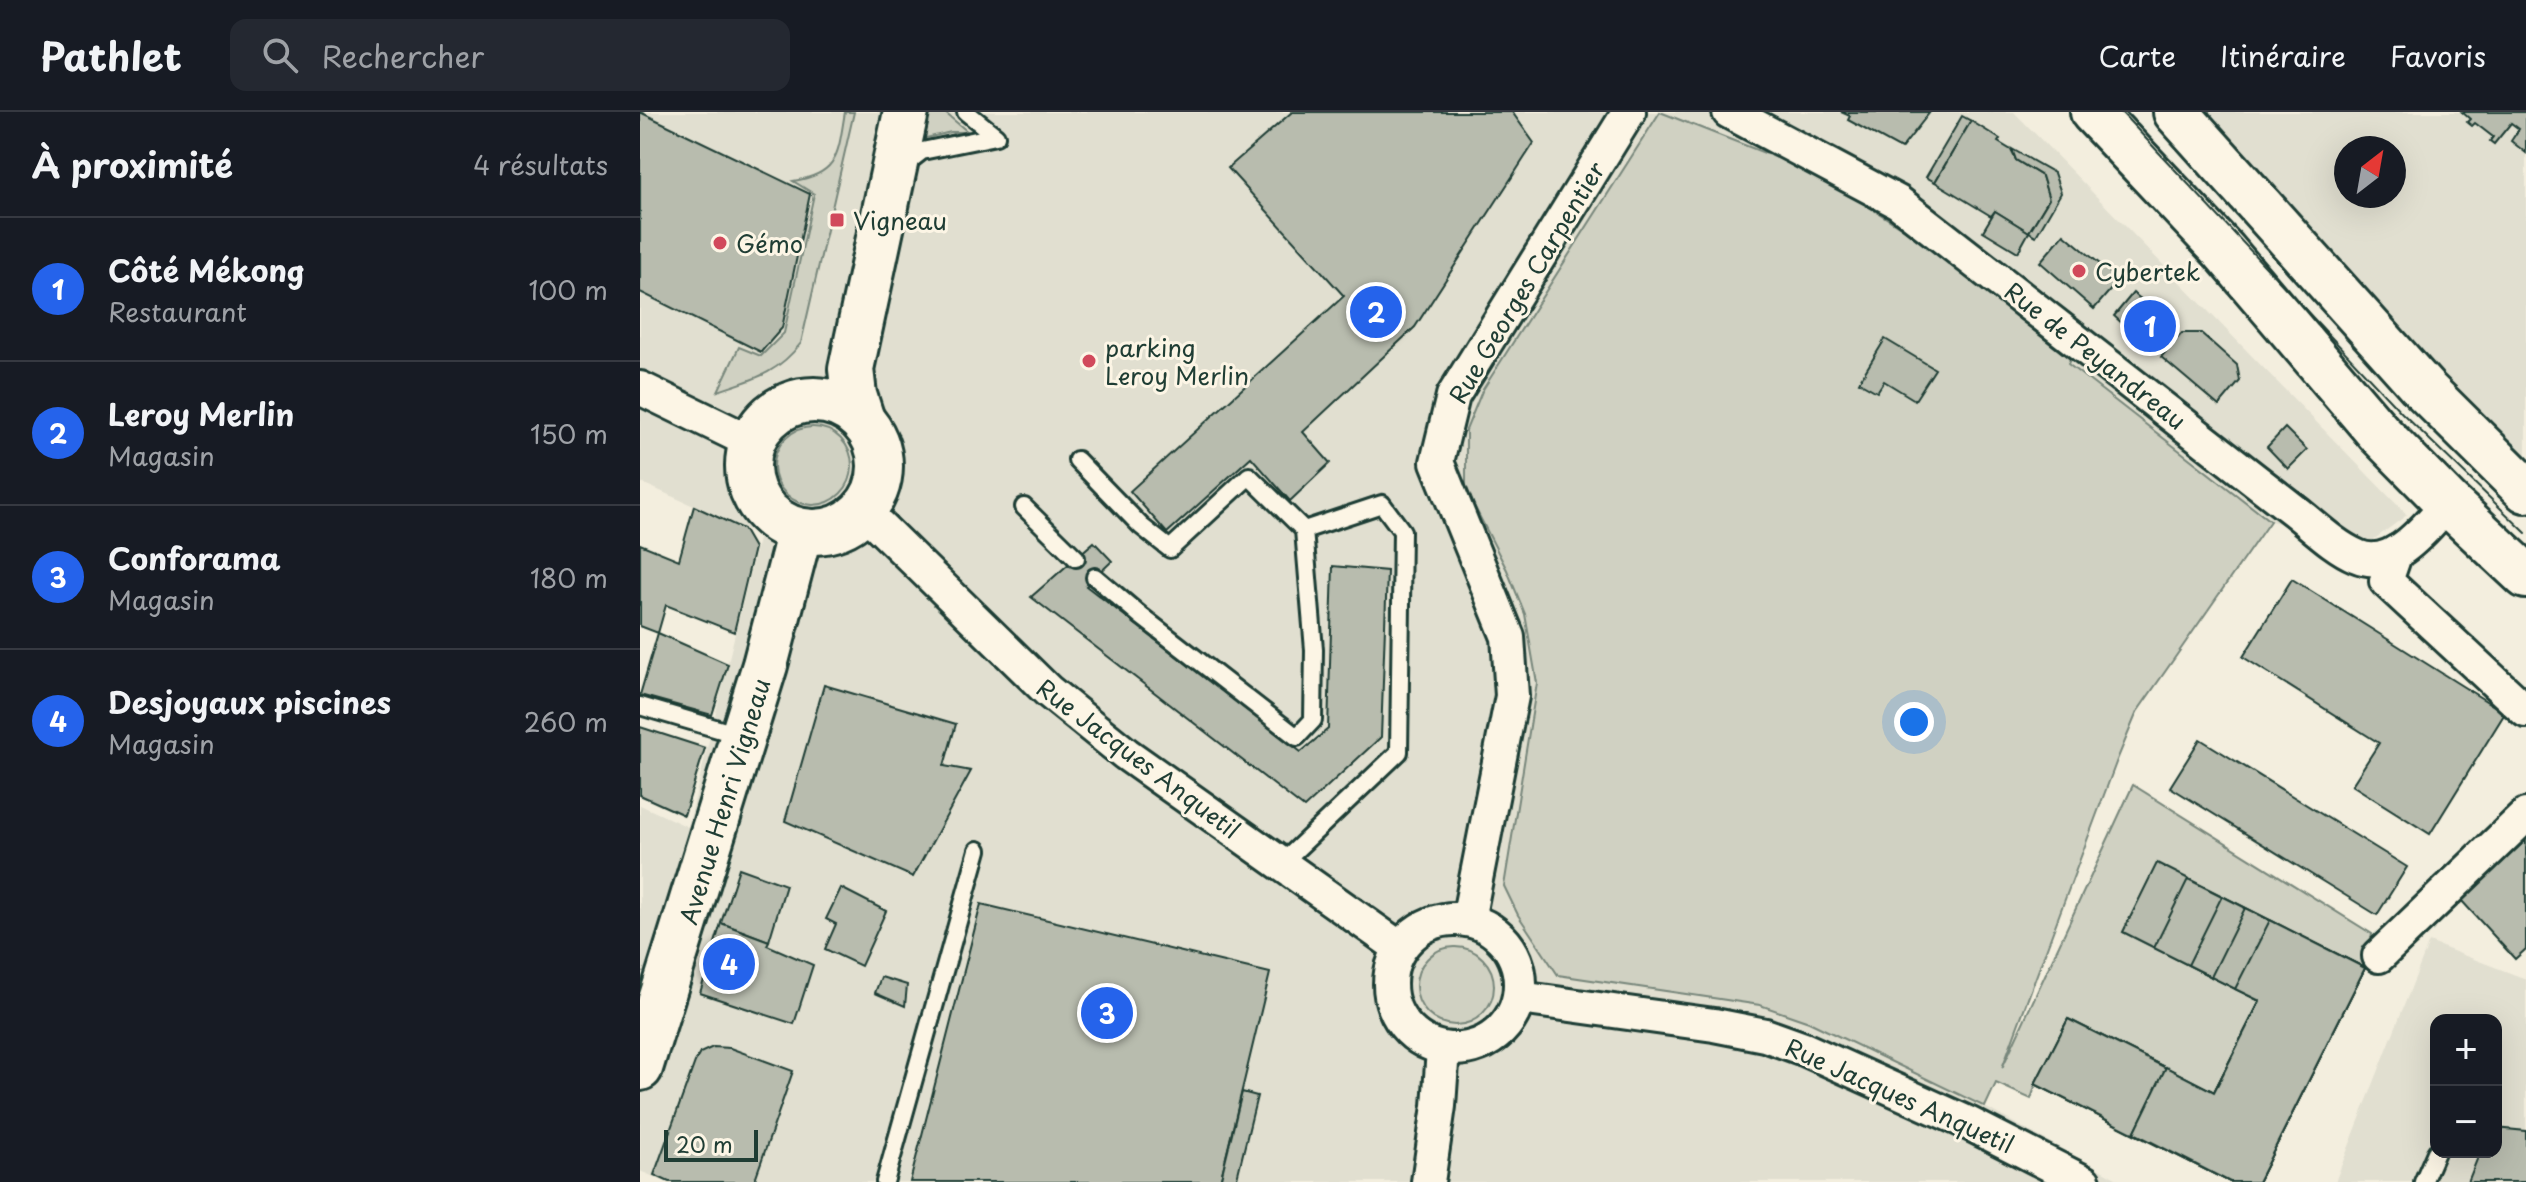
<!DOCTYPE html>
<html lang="fr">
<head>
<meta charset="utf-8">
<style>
  body { margin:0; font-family:"Playpen Sans",sans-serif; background:#242831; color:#f1f3f6 }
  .controls { position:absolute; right:24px; bottom:24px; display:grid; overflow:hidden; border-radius:16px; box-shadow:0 8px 32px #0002 }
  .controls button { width:72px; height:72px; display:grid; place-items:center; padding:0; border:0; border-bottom:2px solid #363941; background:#171b24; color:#f1f3f6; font:40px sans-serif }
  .compass { position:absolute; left:1694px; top:24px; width:72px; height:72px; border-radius:50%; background:#171b24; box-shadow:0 8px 32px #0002; rotate:31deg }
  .scale { position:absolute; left:24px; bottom:20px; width:94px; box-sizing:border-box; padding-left:8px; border:4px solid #1f3d34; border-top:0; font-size:22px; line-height:28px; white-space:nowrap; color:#1f3d34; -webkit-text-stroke:6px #fcf5e5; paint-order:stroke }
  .you { position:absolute; left:1274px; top:610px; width:28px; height:28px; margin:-20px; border:6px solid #fff; border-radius:50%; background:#1a73e8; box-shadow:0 0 0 12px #1a73e833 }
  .badge { display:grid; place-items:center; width:52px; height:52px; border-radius:50%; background:#2563eb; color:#fff; font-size:26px; font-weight:700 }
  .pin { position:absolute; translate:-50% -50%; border:4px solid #fff; box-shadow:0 2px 8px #0006 }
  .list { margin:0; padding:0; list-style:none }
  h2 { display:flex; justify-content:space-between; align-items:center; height:104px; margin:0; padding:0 32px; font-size:34px }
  h2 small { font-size:26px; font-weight:400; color:#9ea1a6 }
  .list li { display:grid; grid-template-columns:52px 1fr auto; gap:24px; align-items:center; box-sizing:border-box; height:144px; padding:0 32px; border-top:2px solid #363941 }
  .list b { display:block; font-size:30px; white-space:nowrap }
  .list p { margin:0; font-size:26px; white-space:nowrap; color:#9ea1a6 }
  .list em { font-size:26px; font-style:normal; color:#9ea1a6 }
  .icon { flex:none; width:44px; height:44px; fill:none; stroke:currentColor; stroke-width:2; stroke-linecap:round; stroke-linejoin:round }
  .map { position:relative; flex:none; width:1886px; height:1070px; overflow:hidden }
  header { display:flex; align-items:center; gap:48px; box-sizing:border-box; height:112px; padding:0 40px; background:#171b24; border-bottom:2px solid #363941 }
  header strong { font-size:38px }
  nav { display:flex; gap:44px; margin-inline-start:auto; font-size:28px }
  .search { width:560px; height:72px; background:#242831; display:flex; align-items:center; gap:20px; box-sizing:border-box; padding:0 28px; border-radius:16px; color:#9ea1a6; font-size:30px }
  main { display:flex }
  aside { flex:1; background:#171b24 }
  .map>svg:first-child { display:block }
</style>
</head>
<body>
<header>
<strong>Pathlet</strong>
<div class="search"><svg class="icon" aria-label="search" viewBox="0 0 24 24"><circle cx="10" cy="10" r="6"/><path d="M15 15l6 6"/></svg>Rechercher</div>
<nav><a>Carte</a><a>Itinéraire</a><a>Favoris</a></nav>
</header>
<main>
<aside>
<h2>À proximité<small>4 résultats</small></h2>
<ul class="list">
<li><span class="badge">1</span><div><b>Côté Mékong</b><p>Restaurant</p></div><em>100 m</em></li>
<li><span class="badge">2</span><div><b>Leroy Merlin</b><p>Magasin</p></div><em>150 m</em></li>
<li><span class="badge">3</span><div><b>Conforama</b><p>Magasin</p></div><em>180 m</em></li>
<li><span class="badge">4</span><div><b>Desjoyaux piscines</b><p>Magasin</p></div><em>260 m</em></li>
</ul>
</aside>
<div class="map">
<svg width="1886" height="1070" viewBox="0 0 1886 1070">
  <rect width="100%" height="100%" fill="#f3eede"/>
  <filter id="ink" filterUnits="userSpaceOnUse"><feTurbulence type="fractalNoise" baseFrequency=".0125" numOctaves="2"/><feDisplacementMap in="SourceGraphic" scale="16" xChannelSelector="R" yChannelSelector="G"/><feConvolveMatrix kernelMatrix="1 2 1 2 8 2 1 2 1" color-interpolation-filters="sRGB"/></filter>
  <g filter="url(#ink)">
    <!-- built -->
    <g fill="#e1dfd0" fill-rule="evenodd">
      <path d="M0,0H1374L1767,403L1729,431L1630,409L1497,600L1477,648L1344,971L1345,995L1483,1070H26L0,1059V693L48,715L119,423L0,370Z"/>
      <path d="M1564,0H1886V349L1709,161ZM1706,36H1754V84H1706Z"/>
      <path d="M1789,830L1886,867V1070H1695ZM1796,908H1856V1040H1796Z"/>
    </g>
    <!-- green -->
    <g fill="#d0d1c2" stroke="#78877b" stroke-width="2">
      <path d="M205,0H214L161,231C137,262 114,267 78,279L99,235L121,244L144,221L174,82L153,69C200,62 198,40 205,0Z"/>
      <path d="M289,0H304L328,20H311L282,27Z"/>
      <path d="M1020,0L1140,47L1209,82L1279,127L1430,247L1428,252L1630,409L1497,600L1477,648L1362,956L1493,673L1732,822L1725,856L1517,752L1483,820L1620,889L1574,980L1429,907L1396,972L1391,987L1356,971L1345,995L1169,910L1120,893L918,863L878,803L864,774L897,571L885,502L867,458L826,378V318L842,279Z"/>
      <circle cx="173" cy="354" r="39"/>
      <circle cx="815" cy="874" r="39"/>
    </g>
    <!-- building -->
    <g fill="#b8bcae" stroke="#1f3d34" stroke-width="2">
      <path d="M0,0L170,82L142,216L121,240L0,180Z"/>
      <path d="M652,0H872L894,31L775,215L663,320L690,351L650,389L611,345L527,421L490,379L704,184L588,56Z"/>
      <path d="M1201,0H1290L1261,37L1208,8L1210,4Z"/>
      <path d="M1822,0H1886V41L1871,29L1879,17L1871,11L1854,32L1850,29L1853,25L1835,11L1832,14L1827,10L1830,7Z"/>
      <path d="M1322,4L1331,9L1295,70L1286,65Z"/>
      <path d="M1331,9L1360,27L1358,30L1371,38L1376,48L1402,64L1409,87L1389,120L1355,99L1351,104L1295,70Z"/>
      <path d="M1372,37L1414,61L1421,81L1396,124L1389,120L1409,87L1402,64L1376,48Z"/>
      <path d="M1355,99L1389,120L1378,140L1343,119Z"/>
      <path d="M1424,122L1479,168L1454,197L1400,150Z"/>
      <path d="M1493,181L1502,188L1484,213L1474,204Z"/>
      <path d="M1502,188L1533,215L1513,239L1484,213Z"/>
      <path d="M1542,221H1561L1597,253L1600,269L1579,294L1521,245Z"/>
      <path d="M1245,227L1295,257L1275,288L1244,269L1237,280L1219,270Z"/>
      <path d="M1645,316L1667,338L1648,357L1627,335Z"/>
      <path d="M54,394L103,417L114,436L94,520L26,493L18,521L0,514V432L39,448Z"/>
      <path d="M454,430L472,449L446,474L661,640L688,617L693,454L747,459L741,625L664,696L391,485Z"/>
      <path d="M1652,467L1865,601L1790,722L1712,673L1739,631L1603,545Z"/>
      <path d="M18,521L88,552L72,603L0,583Z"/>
      <path d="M184,573L316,612L304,654L331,659L273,765L145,709Z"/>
      <path d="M0,615L65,636L44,703L0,683Z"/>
      <path d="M1560,627L1767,755L1737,803L1530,675Z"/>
      <path d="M1886,728V837L1875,847L1821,788Z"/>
      <path d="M1517,751L1725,856L1618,1070H1590L1395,972L1428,907L1574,980L1620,889L1483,820Z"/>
      <path d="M99,756L146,773L129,829L81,811Z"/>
      <path d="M1548,767L1725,856L1618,1070H1590L1395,972L1428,907L1574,980L1620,889L1514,836Z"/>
      <path d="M201,776L246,799L221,854L185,837L196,812L186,807Z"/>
      <path d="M1582,784L1725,856L1618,1070H1590L1395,972L1428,907L1574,980L1620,889L1548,853Z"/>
      <path d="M341,792L630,861L580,1070H270Z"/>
      <path d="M1605,796L1725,856L1618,1070H1590L1494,1021L1526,955L1574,980L1620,889L1571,865Z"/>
      <path d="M1630,808L1725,856L1618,1070H1590L1494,1021L1526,955L1574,980L1620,889L1595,877Z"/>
      <path d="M81,811L129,829L127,833L173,853L154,912L60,881Z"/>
      <path d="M241,865L267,873L265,894L235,881Z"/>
      <path d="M73,935L90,936L153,959L114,1070H29L14,1063L55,950L60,941Z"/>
      <path d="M602,980L617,984L596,1070H580Z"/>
      <path d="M1856,1016L1886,1019V1070H1828L1840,1040H1856Z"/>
    </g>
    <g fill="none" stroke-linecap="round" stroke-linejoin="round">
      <!-- lane casing -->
      <g stroke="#1f3d34" stroke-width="22">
        <g id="lane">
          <path d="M264,53L282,39L356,24L326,0"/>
          <path d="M437,348L501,414L530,437L609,364L664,418L674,538L673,608L657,625L501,504L455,465"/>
          <path d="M384,395L436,446"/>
          <path d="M0,594L102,624"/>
          <path d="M641,752L759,640L762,419L742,392L664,418"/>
          <path d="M245,1070L338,738"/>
          <path d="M1783,1070L1796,1040"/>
        </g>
      </g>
      <!-- street casing -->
      <g stroke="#1f3d34" stroke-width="38">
        <g id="street">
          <path d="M1089,0L1258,90L1651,396C1671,411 1693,434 1717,444C1753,460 1787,414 1808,391"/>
          <path d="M0,276L111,330"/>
          <path d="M224,399L408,579L486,642L760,836"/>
          <path d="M1756,440L1746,469L1886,599"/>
          <circle cx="815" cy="872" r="65"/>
          <path d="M828,808L872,584L868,525L797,350L813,284L989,0"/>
          <path d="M1739,844L1886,703"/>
          <path d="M880,886L1074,913L1125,923L1164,937L1328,1011L1444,1070"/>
          <path d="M788,1070L799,994L803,937"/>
        </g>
      </g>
      <!-- secondary casing -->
      <g stroke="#1f3d34" stroke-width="50">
        <g id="secondary">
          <path d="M1453,0L1584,139L1739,321L1808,391L1886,464"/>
          <path d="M1536,0L1785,278L1886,378"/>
          <circle cx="174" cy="354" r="66"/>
          <path d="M222,308L214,283L211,257L266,0"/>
          <path d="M0,956L125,553L160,419"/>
        </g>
      </g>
      <!-- lane -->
      <use href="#lane" stroke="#fcf5e5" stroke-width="16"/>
      <!-- street -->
      <use href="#street" stroke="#fcf5e5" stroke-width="32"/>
      <!-- secondary -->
      <use href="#secondary" stroke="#fcf5e5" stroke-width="44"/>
      <!-- tram -->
      <path stroke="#1f3d34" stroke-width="2" d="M1481,0L1762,301L1886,421"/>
    </g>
  </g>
  <!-- markers -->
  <g fill="#d1495b" stroke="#fcf5e5" stroke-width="3">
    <rect x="189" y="100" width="16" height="16" rx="4"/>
    <circle cx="80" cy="131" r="8"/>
    <circle cx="1439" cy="159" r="8"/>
    <circle cx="449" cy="249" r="8"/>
  </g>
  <g text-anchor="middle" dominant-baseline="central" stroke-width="6" stroke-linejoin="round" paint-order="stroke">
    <!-- poi labels -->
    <g font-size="24" fill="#1f3d34" stroke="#fcf5e5" text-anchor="start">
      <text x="213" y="108">Vigneau</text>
      <text x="96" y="131">Gémo</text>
      <text x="1455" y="159">Cybertek</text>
      <text x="465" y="235">parking<tspan x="465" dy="28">Leroy Merlin</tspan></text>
    </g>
    <!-- street labels -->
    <g font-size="24" fill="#1f3d34" stroke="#fcf5e5">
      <text transform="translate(886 170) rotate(-59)">Rue Georges Carpentier</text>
      <text transform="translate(1456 243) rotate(38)">Rue de Peyandreau</text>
      <text transform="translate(499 646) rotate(37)">Rue Jacques Anquetil</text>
      <text transform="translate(84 689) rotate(-73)">Avenue Henri Vigneau</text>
      <text transform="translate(1260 983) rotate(24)">Rue Jacques Anquetil</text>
    </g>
  </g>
</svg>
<div class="controls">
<button>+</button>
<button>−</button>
</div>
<svg class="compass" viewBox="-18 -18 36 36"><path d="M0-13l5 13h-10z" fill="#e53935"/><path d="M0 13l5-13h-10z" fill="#9ea1a6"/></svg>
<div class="scale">20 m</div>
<div class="you"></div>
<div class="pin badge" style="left:1510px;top:214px">1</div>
<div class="pin badge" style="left:736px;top:200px">2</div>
<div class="pin badge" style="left:467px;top:901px">3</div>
<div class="pin badge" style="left:89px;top:852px">4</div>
</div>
</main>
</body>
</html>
